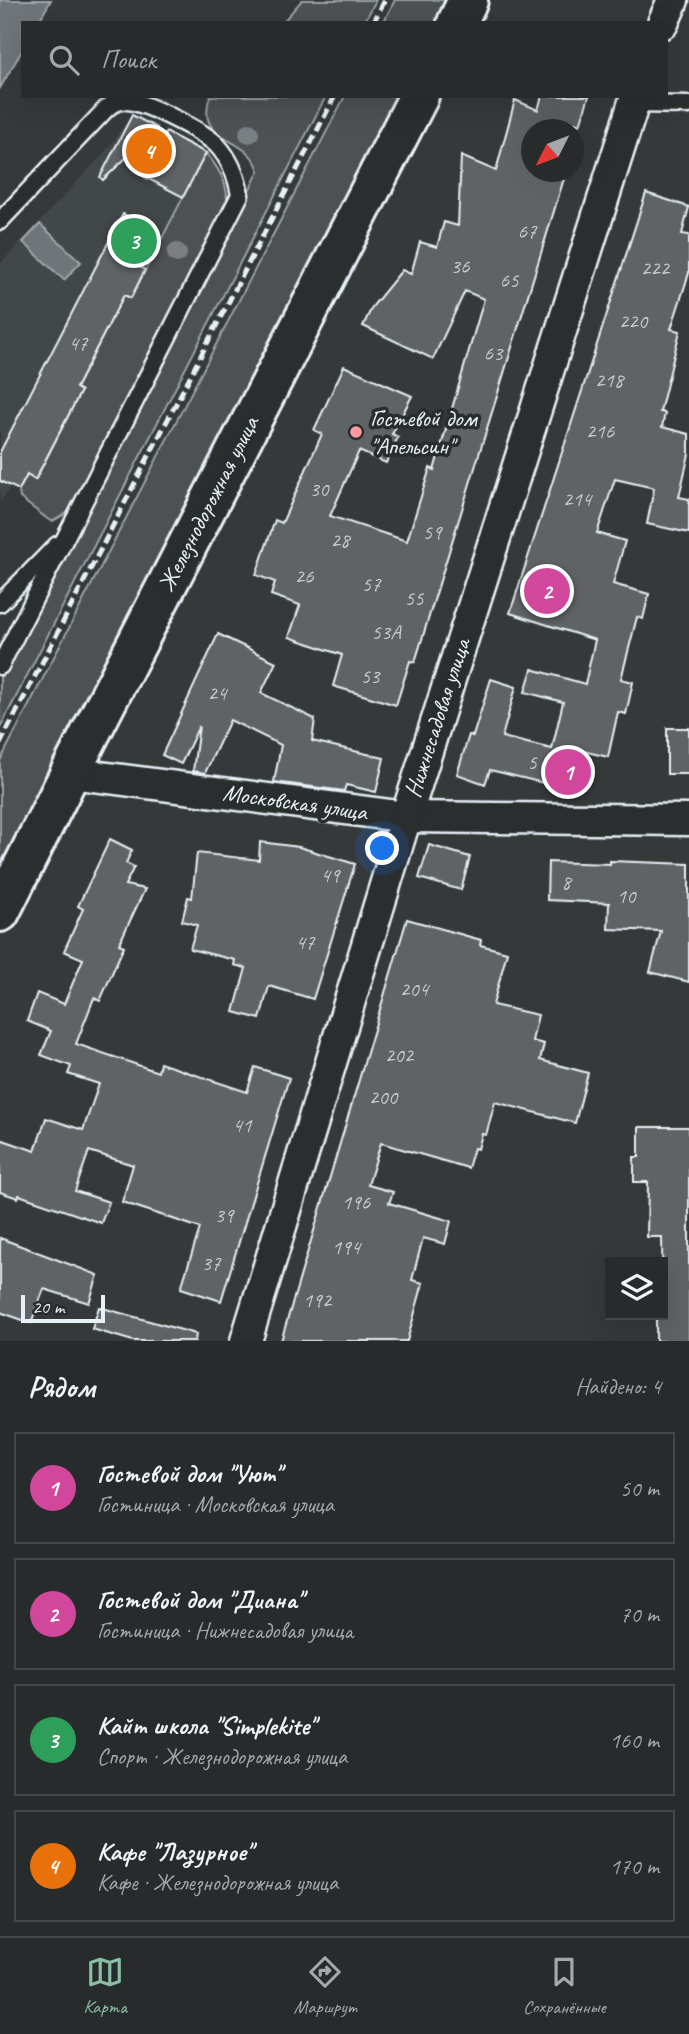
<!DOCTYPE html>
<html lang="ru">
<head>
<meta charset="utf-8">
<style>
  body { margin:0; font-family:Caveat,sans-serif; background:#303334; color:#f1f3f6 }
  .controls { position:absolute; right:21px; bottom:21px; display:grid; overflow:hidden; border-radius:0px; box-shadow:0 7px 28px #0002 }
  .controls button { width:63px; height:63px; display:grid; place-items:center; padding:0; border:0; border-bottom:2px solid #444748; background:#282b2c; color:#f1f3f6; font:35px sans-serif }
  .compass { position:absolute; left:521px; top:119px; width:63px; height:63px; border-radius:50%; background:#282b2c; box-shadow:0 7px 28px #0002; rotate:228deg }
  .scale { position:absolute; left:21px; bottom:18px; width:84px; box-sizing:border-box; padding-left:7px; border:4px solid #e8f1f8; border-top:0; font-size:19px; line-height:24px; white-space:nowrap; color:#e8f1f8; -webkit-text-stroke:5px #2a2d2e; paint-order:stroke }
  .you { position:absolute; left:383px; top:849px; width:24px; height:24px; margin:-18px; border:5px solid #fff; border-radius:50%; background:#1a73e8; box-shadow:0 0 0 10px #1a73e833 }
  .badge { display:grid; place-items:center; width:46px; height:46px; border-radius:50%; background:#8abfa5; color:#fff; font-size:23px; font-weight:700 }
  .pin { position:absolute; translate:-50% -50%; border:4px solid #fff; box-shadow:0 2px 7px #0006 }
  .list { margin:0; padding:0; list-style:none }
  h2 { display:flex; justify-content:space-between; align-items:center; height:91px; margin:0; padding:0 28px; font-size:30px }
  h2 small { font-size:23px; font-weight:400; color:#a5a7a9 }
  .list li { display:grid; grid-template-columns:46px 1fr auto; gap:21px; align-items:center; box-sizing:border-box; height:112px; margin:0 14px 14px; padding:0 14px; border:2px solid #444748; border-radius:0px }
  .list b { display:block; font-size:26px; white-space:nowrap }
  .list p { margin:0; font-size:23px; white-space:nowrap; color:#a5a7a9 }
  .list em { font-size:23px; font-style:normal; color:#a5a7a9 }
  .icon { flex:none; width:38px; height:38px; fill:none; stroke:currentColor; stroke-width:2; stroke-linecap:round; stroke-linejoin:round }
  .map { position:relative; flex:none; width:689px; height:1341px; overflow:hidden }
  .search { position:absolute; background:#282b2c; box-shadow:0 7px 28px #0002; left:21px; right:21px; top:21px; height:77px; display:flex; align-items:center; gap:18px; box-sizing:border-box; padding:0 24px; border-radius:0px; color:#a5a7a9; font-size:26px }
  .sheet { height:595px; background:#282b2c }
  nav { display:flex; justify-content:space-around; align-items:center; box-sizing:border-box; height:98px; border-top:2px solid #444748; background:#282b2c; font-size:19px; color:#a5a7a9 }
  nav a { display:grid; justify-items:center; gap:4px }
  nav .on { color:#8abfa5 }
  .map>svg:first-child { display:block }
</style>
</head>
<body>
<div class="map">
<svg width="689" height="1341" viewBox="0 0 689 1341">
  <rect width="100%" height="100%" fill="#35393a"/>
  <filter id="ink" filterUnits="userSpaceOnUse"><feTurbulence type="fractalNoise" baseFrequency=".0143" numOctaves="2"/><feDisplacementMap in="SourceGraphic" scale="14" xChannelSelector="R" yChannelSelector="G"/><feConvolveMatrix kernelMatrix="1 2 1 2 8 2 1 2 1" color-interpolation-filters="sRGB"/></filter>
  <g filter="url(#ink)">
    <!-- built -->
    <path fill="#424647" d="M132,115L206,153L131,298L124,295L76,388L81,391L35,480L27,475L19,490L11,487L0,502V264L105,152Z"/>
    <!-- green -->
    <g fill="#4d5152" stroke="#9aa1a5" stroke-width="2">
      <path d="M302,0H376L364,23H282Z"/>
      <path d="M395,0H449L438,23H383Z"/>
      <path d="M210,96H326L0,728V677L259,171C249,134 194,145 210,96Z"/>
      <path d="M345,96H400L0,884V761Z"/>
      <path d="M206,153C220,170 232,189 225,212L73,506L67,513L53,521L49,520L20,498L19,491L27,475L36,479L81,391L76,388L124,295L131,298Z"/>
    </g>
    <!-- water -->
    <g fill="#707579" stroke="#a0a7ac" stroke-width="2">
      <path d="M0,0H51L38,23H23V49L0,88Z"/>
      <path d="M40,224L81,262L64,280L23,242Z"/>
    </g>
    <!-- building -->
    <g fill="#5f6365" stroke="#e8f1f8" stroke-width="2">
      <path d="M542,96H589L580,125L575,123L573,130H531V172H566L415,662L410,661L396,705L333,686L342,655L289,637L300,605L271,595L275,582L256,575L275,520L282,523L322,434L314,430L344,366L412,396L392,434L398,437L386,463L359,451L330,516L407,541L430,468L434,470L484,299L465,291L433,359L363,326L372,307L402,270L411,274L420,242L437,247L444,222L458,226L461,156L496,171L515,100L538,110Z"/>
      <path d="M132,115L157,128L103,180L100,177Z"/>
      <path d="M166,132L206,153L183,197L143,176Z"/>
      <path d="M646,193L689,207L682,234L689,235V273L671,329L680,331L660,412L665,413L662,427L689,434V454L679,497L689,499V533L647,524L654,488L615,479L597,533L625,541L613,584L649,594L643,619L637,617L621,679L633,682L626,714L618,712L608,757L579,750V790H552V785L490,770L485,784L457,774L469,735L473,736L491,679L516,687L502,737L552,749L563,702L525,692L532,669L585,684L595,640L510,613Z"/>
      <path d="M123,214L158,233L140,267L145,270L131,298L124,295L76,388L81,391L35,480L27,475L19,490L0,481V452Z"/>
      <path d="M218,634L276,662L261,693L315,719L312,741L384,758L376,792L346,785L344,791L274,782L281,745L230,720L205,773L193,771L199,726L181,764L162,755Z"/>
      <rect x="667" y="728" width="22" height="46"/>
      <path d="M110,839L132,850L126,863L134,867L125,885L145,889L119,944L124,946L100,1001L94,998L76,1044L158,1072L160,1063L247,1092L255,1067L289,1078L221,1301L181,1288L200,1228L122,1202L133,1165L89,1151L75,1191L109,1202L101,1223L19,1195L18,1198L0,1192V1139L35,1151L46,1118L83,1130L99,1084L68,1074L71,1066L41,1055L51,1031L27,1021L37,993L64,1004L83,959L64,951L83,909L78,906Z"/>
      <path d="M260,842L299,847L355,864L313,999L269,986L260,1019L234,1012L246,968L234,965L235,960L190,949L197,925L182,921L188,897L192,898L197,853L259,860Z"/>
      <path d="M429,845L470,857L461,890L419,878Z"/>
      <path d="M610,861L689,864V982L650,972L661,931L608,929L609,903L547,900L548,862L610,864Z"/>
      <path d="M407,919L481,940L480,945L507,952L493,1005L538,1015L532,1041L544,1044L540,1060L588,1073L575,1123L495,1102L486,1135L482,1134L478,1149L474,1148L468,1168L381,1143L368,1185L393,1192L389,1203L451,1221L445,1244L423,1238L412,1280L423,1283L407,1341H281Z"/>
      <path d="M639,1127H689V1341H656V1315H663L662,1237H647L648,1182H634V1157H639Z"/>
      <path d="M0,1238L98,1275L89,1303L44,1289L31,1323L0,1312Z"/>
      <path d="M99,1307L196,1334L195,1341H133L92,1329Z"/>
    </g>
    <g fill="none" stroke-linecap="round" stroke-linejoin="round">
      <!-- service casing -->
      <g stroke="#e8f1f8" stroke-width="21">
        <g id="service">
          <path d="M633,104L689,105"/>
          <path d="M0,221L107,108C114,103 119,100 128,101C147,103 203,131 217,145C229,158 237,177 240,195L0,666"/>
          <path d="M0,603L57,545"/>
        </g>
      </g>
      <!-- minor casing -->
      <g stroke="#e8f1f8" stroke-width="35">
        <g id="minor">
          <path d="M663,23L673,0"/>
          <path d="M70,773L406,817L689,820"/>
          <path d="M246,1341L406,817L636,96"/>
        </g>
      </g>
      <!-- secondary casing -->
      <g stroke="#e8f1f8" stroke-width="44">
        <g id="secondary">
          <path d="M457,23L468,0"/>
          <path d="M0,912L70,773L419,96"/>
        </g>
      </g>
      <!-- service -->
      <use href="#service" stroke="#2a2d2e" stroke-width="16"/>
      <!-- minor -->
      <use href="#minor" stroke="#2a2d2e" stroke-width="30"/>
      <!-- secondary -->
      <use href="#secondary" stroke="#2a2d2e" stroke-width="38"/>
      <!-- rail -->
      <g stroke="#e8f1f8" stroke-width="5" stroke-dasharray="10 5" stroke-linecap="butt">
        <path d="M373,23L385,0"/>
        <path d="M0,744L335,96"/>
      </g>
    </g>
    <!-- trees -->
    <g fill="#7a7f83">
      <circle cx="249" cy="133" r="10"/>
      <circle cx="177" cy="253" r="10"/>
    </g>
  </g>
  <!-- markers -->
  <circle fill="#ff9aa2" stroke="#2a2d2e" stroke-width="2.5" cx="356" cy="432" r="7"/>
  <g text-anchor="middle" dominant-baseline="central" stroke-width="7" stroke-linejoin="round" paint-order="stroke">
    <!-- number labels -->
    <g font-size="21" fill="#c6ced3">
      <text x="527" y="231">67</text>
      <text x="460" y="266">36</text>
      <text x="655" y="268">222</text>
      <text x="509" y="280">65</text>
      <text x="633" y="321">220</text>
      <text x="78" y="343">47</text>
      <text x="493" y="353">63</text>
      <text x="609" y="380">218</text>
      <text x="600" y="431">216</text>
      <text x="319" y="489">30</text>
      <text x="577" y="499">214</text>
      <text x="432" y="532">59</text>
      <text x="340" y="540">28</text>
      <text x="304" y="576">26</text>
      <text x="371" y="584">57</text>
      <text x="414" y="598">55</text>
      <text x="386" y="632">53А</text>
      <text x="370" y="676">53</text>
      <text x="217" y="693">24</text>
      <text x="532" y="762">5</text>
      <text x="330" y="875">49</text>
      <text x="566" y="882">8</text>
      <text x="626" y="896">10</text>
      <text x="305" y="942">47</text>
      <text x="414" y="989">204</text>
      <text x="399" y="1055">202</text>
      <text x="383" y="1097">200</text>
      <text x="242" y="1125">41</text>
      <text x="356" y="1202">196</text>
      <text x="224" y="1215">39</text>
      <text x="346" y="1247">194</text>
      <text x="211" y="1263">37</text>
      <text x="317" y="1300">192</text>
    </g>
    <!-- poi labels -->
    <g font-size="24" fill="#e8f1f8" stroke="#2a2d2e" text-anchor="start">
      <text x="370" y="418">Гостевой дом<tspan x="370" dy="28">"Апельсин"</tspan></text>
    </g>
    <!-- street labels -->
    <g font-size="24" fill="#e8f1f8" stroke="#2a2d2e">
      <text transform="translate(208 504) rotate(-63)">Железнодорожная улица</text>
      <text transform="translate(437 718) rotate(-72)">Нижнесадовая улица</text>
      <text transform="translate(295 802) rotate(8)">Московская улица</text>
    </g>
  </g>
</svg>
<div class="controls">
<button><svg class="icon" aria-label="layers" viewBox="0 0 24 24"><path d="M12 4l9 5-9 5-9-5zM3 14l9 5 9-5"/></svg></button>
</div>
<svg class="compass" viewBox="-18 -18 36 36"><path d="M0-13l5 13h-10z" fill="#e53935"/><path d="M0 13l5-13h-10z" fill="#a5a7a9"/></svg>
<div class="scale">20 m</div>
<div class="you"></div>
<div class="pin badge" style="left:568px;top:772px;background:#d1479c">1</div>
<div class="pin badge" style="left:547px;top:591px;background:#d1479c">2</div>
<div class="pin badge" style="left:134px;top:241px;background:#2e9e5b">3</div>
<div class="pin badge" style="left:149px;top:151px;background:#e8710a">4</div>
<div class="search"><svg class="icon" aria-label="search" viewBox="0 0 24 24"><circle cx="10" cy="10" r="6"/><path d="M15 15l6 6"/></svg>Поиск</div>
</div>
<section class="sheet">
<h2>Рядом<small>Найдено: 4</small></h2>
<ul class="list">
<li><span class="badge" style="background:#d1479c">1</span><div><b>Гостевой дом &quot;Уют&quot;</b><p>Гостиница · Московская улица</p></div><em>50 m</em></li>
<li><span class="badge" style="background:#d1479c">2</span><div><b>Гостевой дом &quot;Диана&quot;</b><p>Гостиница · Нижнесадовая улица</p></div><em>70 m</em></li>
<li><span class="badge" style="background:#2e9e5b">3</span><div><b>Кайт школа &quot;Simplekite&quot;</b><p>Спорт · Железнодорожная улица</p></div><em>160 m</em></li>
<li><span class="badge" style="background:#e8710a">4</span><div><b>Кафе &quot;Лазурное&quot;</b><p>Кафе · Железнодорожная улица</p></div><em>170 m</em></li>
</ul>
</section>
<nav>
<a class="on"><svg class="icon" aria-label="map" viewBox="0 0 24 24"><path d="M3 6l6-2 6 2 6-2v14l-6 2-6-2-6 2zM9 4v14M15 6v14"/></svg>Карта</a>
<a><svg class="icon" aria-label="directions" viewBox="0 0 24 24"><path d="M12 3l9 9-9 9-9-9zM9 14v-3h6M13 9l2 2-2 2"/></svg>Маршрут</a>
<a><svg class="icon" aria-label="saved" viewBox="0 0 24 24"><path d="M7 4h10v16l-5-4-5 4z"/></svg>Сохранённые</a>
</nav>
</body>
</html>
